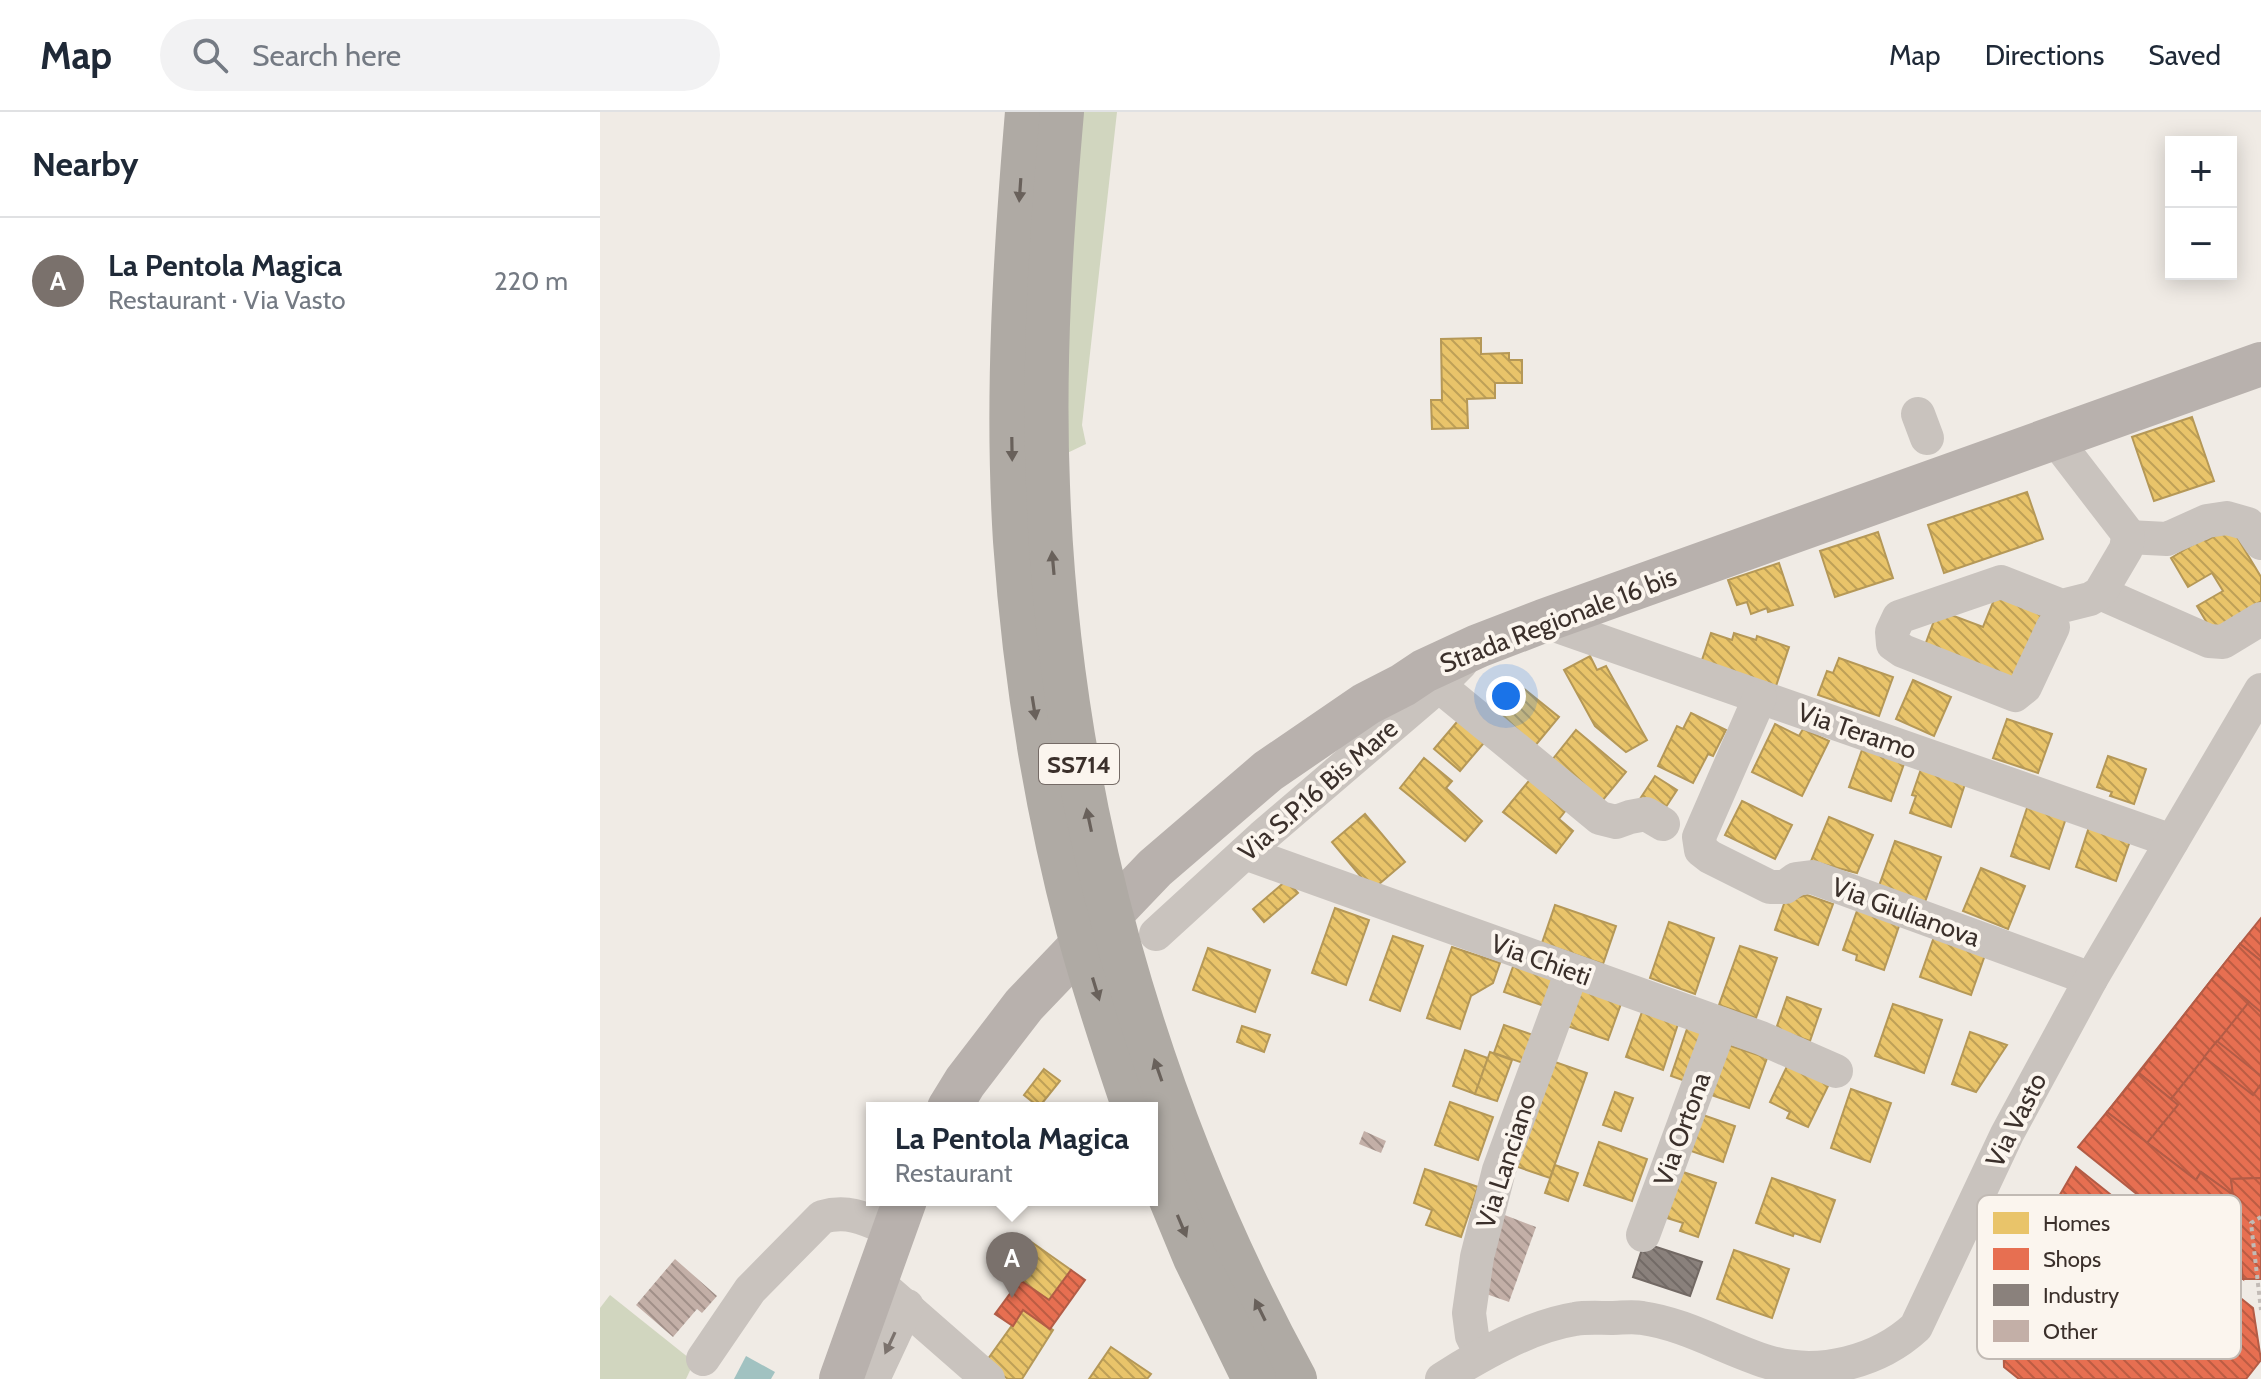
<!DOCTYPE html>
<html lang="en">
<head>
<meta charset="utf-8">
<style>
  body { margin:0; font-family:Cabin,sans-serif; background:#f2f2f3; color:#1f2937 }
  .controls { position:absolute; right:24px; top:24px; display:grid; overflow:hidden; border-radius:0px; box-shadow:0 4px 20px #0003 }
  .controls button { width:72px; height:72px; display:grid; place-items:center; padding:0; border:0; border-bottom:2px solid #e0e1e3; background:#fff; color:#1f2937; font:40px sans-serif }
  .you { position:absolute; left:906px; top:584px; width:28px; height:28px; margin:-20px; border:6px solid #fff; border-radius:50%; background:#1a73e8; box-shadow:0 0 0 12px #1a73e833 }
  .badge { display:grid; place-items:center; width:52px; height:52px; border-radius:50%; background:#7a716c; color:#fff; font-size:26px; font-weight:700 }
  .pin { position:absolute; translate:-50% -66px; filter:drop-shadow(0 2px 4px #0008) }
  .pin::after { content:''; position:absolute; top:42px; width:28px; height:24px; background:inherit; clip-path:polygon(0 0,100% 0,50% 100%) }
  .popup { position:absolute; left:266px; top:990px; width:292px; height:104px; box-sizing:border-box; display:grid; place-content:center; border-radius:0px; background:#fff; filter:drop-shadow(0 2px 6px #0005); font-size:26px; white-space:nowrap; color:#747a83 }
  .popup b { font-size:30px; color:#1f2937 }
  .popup::after { content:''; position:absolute; left:50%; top:100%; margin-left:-16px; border:16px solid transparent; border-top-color:#fff }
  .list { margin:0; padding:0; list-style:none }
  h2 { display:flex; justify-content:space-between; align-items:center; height:104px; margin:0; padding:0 32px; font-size:34px }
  h2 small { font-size:26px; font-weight:400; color:#747a83 }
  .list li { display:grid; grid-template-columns:52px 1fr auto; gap:24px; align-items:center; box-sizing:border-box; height:128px; padding:0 32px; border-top:2px solid #e0e1e3 }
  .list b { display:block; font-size:30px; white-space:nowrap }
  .list p { margin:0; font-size:26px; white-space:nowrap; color:#747a83 }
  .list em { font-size:26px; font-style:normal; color:#747a83 }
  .icon { flex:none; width:44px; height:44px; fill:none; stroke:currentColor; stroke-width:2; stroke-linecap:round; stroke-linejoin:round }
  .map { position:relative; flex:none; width:1661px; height:1267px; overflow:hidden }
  header { display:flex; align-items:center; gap:48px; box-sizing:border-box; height:112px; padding:0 40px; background:#fff; border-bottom:2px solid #e0e1e3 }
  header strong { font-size:38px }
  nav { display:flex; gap:44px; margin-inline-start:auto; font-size:28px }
  .search { width:560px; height:72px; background:#f2f2f3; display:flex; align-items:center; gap:20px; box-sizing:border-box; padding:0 28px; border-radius:44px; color:#747a83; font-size:30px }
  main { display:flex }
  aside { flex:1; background:#fff }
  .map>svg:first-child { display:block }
</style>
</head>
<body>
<header>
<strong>Map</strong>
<div class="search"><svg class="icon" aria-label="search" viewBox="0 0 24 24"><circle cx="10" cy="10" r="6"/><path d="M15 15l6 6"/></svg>Search here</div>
<nav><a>Map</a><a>Directions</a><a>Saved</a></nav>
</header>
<main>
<aside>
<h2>Nearby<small></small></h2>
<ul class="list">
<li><span class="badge">A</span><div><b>La Pentola Magica</b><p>Restaurant · Via Vasto</p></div><em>220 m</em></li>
</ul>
</aside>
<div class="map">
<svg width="1661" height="1267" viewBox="0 0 1661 1267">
  <defs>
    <pattern id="homes-back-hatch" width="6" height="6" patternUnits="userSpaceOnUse" patternTransform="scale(2)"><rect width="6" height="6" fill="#e9c46a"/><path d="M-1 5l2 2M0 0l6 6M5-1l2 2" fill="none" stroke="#bea057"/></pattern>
    <pattern id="shops-back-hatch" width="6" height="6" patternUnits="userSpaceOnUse" patternTransform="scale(2)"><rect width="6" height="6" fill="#e76f51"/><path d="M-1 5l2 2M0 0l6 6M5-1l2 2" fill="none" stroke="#bc5c43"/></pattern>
    <pattern id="industry-back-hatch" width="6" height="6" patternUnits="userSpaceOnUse" patternTransform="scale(2)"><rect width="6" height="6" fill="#8a817c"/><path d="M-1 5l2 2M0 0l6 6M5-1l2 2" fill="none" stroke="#726a66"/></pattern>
    <pattern id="building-back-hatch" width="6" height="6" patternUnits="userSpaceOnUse" patternTransform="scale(2)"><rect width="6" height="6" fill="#c3afa7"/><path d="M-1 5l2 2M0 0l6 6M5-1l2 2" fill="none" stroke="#a08f88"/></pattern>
  </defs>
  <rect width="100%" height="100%" fill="#f0ebe5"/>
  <!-- grass -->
  <g fill="#d1d6bf">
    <path d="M476,0H517L482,313L486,332L461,344Z"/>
    <path d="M10,1183L94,1250L86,1267H0V1196Z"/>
  </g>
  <!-- water -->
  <path fill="#a1c2c1" d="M146,1244L175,1260L171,1267H134Z"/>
  <!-- homes -->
  <g fill="url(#homes-back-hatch)" stroke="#b59857" stroke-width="2">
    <path d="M881,226V242L909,241V248H922V271H895V286L867,287L868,316L832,317L831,288H842L841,227Z"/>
    <path d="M1592,305L1614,369L1554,389L1532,325Z"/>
    <path d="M1427,380L1443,427L1344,461L1328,413Z"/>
    <path d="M1631,415L1661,465V489L1613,521L1597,494L1623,479L1612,461L1588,475L1571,446L1604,426L1606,429Z"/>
    <path d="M1278,420L1293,466L1235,485L1220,439Z"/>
    <path d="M1179,451L1193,493L1168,500L1167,496L1151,502L1147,490L1137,493L1128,468Z"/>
    <path d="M1396,483L1442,500L1415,571L1324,536L1338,498L1383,515Z"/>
    <path d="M1111,521L1132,528L1134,521L1156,528L1157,524L1189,535L1175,577L1101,551Z"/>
    <path d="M990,544L997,558L1006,554L1047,628L1026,640L995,614L964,558Z"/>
    <path d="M1239,546L1293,565L1279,604L1218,583L1227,559L1233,561Z"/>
    <path d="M1313,568L1351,585L1334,624L1296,607Z"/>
    <path d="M918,572L959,605L934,635L893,601Z"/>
    <path d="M1091,601L1126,618L1113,644L1108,642L1093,671L1058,654L1077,614L1083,617Z"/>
    <path d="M862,604L888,626L860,659L834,637Z"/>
    <path d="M1407,607L1452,622L1438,661L1393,646Z"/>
    <path d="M1175,612L1199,624L1203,617L1229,629L1202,684L1152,660Z"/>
    <path d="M976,618L1026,660L1002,689L952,648Z"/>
    <path d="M1263,635L1305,649L1291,689L1249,675Z"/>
    <path d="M1508,644L1546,657L1534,692L1510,684L1512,680L1497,675Z"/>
    <path d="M824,646L852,669L846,676L882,709L865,729L800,676Z"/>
    <path d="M1321,657L1365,672L1351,715L1310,701L1316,684L1312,683Z"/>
    <path d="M933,664L970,693L959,707L973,719L956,741L903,700Z"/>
    <path d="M1055,664L1077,678L1062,701L1040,687Z"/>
    <path d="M1142,689L1192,713L1175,747L1125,723Z"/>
    <path d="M1428,693L1466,706L1449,757L1411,744Z"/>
    <path d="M765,702L805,750L772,778L732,730Z"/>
    <path d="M1229,705L1273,723L1257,761L1211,749Z"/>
    <path d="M1489,715L1530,729L1516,769L1476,755Z"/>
    <path d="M1295,729L1341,745L1325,790L1279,774Z"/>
    <path d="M1381,756L1425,774L1408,817L1363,799Z"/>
    <path d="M687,768L698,781L664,810L653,797Z"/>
    <path d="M1207,783L1233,792L1218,833L1175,818L1185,789Z"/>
    <path d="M955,793L1016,814L1003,852L942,831Z"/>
    <path d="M735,796L769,808L746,873L712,861Z"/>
    <path d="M1258,796L1300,811L1284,858L1256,848L1257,843L1243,838Z"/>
    <path d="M1069,810L1114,826L1095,882L1050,866Z"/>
    <path d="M1335,822L1386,840L1371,883L1320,865Z"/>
    <path d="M793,824L823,834L800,899L770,888Z"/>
    <path d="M1140,834L1177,846L1156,906L1119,893Z"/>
    <path d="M852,835L900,851L893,871L871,884L860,917L827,906Z"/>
    <path d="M608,836L670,858L655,900L593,878Z"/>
    <path d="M914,852L957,867L947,895L904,880Z"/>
    <path d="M978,874L1022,889L1008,928L964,913Z"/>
    <path d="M1187,885L1221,897L1210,929L1176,917Z"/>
    <path d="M1293,892L1342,908L1324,961L1275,944Z"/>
    <path d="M1042,900L1078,912L1063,958L1026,945Z"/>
    <path d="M904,913L936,924L926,952L894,941Z"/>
    <path d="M642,914L670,923L664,940L637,930Z"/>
    <path d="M1088,914L1108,921L1091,971L1071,964Z"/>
    <path d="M1370,920L1407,933L1376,980L1352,972Z"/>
    <path d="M1125,932L1167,946L1149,996L1108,982Z"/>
    <path d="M865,938L888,946L875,982L853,974Z"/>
    <path d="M890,940L912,948L897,989L875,982Z"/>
    <path d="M1190,948L1231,968L1208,1015L1187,1006L1190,1000L1170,990Z"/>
    <path d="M952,949L987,961L950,1066L915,1054Z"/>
    <path d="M444,957L460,969L439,995L424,983Z"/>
    <path d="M1251,977L1291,991L1270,1050L1231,1036Z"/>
    <path d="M1015,980L1033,986L1021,1019L1003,1013Z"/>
    <path d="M850,990L893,1005L878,1048L835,1033Z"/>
    <path d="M1100,1002L1135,1014L1123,1050L1088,1038Z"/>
    <path d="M999,1030L1047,1047L1032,1089L984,1073Z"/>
    <path d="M955,1053L978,1061L968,1089L945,1081Z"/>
    <path d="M825,1057L878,1075L861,1125L826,1113L832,1098L814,1091Z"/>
    <path d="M1080,1059L1116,1071L1098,1125L1080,1119L1083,1111L1064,1105Z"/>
    <path d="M1172,1066L1235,1088L1220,1130L1194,1121L1193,1124L1156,1111Z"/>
    <path d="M430,1129L471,1158L449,1188L409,1160Z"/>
    <path d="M1134,1138L1189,1157L1172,1206L1117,1187Z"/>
    <path d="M423,1198L453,1218L422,1267H408L385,1251Z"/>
    <path d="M511,1235L551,1262L547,1267H489Z"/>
  </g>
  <!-- shops -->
  <g fill="url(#shops-back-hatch)" stroke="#b35c46" stroke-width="2">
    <path d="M1661,806V849L1640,832Z"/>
    <path d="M1640,832L1661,849V1066L1631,1067L1633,1083L1601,1060L1596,1068L1507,1000Z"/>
    <path d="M1640,832L1661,849V900L1616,862Z"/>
    <path d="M1616,862L1649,890L1571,987L1539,961Z"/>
    <path d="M1617,929L1661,964V972L1653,983L1604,945Z"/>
    <path d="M1539,961L1578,993L1547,1031L1507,1000Z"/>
    <path d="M1507,1000L1596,1068L1601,1060L1633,1083L1643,1167L1478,1035Z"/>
    <path d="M1476,1055L1653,1196L1661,1248L1646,1267H1419L1404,1255L1403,1217L1438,1172L1419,1153Z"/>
    <path d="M1661,1066V1167H1643L1631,1067Z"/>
    <path d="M471,1158L485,1168L450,1217L423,1198L413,1214L395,1202L420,1168L449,1188Z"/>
  </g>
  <!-- industry -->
  <path fill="url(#industry-back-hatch)" stroke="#726964" stroke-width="2" d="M1044,1131L1102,1150L1090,1184L1033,1165Z"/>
  <!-- building -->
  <g fill="url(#building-back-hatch)">
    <path d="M764,1019L786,1029L781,1041L759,1032Z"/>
    <path d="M902,1102L936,1115L909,1190L875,1178Z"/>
    <path d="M75,1147L117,1184L102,1201L97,1197L73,1225L36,1193Z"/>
  </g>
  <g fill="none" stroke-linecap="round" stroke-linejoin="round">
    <!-- path -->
    <path stroke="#c2bbb6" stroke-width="4" stroke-dasharray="4 4" stroke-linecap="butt" d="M1661,1105L1651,1111L1661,1198"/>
    <!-- minor -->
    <g stroke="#c9c3be" stroke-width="34">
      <path d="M1318,302L1327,326"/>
      <path d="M1528,425L1567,427L1607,409L1627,406L1648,412L1661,431"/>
      <path d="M1500,481L1609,529L1623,530L1661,507"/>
      <path d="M943,509L1572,729"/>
      <path d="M1453,515L1425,575L1415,583L1303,539L1293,532L1292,520L1299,505L1401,470L1462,494L1490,487L1500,481L1526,437L1528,425L1525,418L1465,340L1458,324"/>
      <path d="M838,573L1000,706L1016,710L1030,705L1046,702L1063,712"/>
      <path d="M1160,585L1099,725L1101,738L1110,745L1170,775H1185L1196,767L1212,765L1491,867"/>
      <path d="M645,741L1161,926L1236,959"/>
      <path d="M556,822L662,725L836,576L861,551"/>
      <path d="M1043,1123L1121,912"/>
      <path d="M276,1169L388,1267"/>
      <path d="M881,1242L872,1224L869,1201L877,1145L899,1058L972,859"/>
      <path d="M103,1247L150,1178L222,1105C250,1097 268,1108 294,1119"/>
      <path d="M273,1267L307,1194"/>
      <path d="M842,1267C880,1243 930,1214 975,1207C986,1205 999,1206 1011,1206C1021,1206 1032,1204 1042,1206C1086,1212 1126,1237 1168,1250C1219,1265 1278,1250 1316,1215L1407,1022L1491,867L1661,578"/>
    </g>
    <!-- major -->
    <g stroke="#b8b1ad" stroke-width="44">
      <path d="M349,996L365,970L424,893L555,756L668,659L766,592L803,573L824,559L878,534L943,509L1661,252"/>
      <path d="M241,1267L305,1088"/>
    </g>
    <!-- highway -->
    <g stroke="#afaaa4" stroke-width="44">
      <path d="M427,0C415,143 406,286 415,429C424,559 445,691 478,817C494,877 514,937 534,996"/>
      <path d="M462,0C451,124 443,249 448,374C459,685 546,995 695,1267"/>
      <path d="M552,1042L595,1146L654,1267"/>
    </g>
  </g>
  <!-- one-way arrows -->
  <defs><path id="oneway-solid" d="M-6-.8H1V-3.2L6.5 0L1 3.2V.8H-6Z" transform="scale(2)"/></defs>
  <g fill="#69615b">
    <use href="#oneway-solid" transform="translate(420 78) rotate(94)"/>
    <use href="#oneway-solid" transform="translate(412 337) rotate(89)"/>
    <use href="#oneway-solid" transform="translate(453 451) rotate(-95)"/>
    <use href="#oneway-solid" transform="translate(434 596) rotate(81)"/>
    <use href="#oneway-solid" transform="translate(489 708) rotate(-102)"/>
    <use href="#oneway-solid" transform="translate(496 877) rotate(73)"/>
    <use href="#oneway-solid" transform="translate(558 958) rotate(-109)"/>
    <use href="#oneway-solid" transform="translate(582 1114) rotate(67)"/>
    <use href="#oneway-solid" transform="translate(660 1198) rotate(-116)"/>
  </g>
  <use fill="#7b726d" href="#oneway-solid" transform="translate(290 1231) rotate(115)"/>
  <g text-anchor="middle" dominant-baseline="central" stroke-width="8" stroke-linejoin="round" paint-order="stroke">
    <!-- shield labels -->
    <rect fill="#fbf5ee" stroke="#756b66" stroke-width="2" x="439" y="632" width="80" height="40" rx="6"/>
    <g font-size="24" font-weight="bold" fill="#3b302b">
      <text x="479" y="652">SS714</text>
    </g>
    <!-- street labels -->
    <g font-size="26" fill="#3b302b" stroke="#fbf5ee">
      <text transform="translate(958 508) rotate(-21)">Strada Regionale 16 bis</text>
      <text transform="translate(1257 619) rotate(19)">Via Teramo</text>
      <text transform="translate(718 678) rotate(-41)">Via S.P.16 Bis Mare</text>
      <text transform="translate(1306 800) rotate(20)">Via Giulianova</text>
      <text transform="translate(941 848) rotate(20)">Via Chieti</text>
      <text transform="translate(1416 1008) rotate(-63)">Via Vasto</text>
      <text transform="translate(1082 1017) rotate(-70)">Via Ortona</text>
      <text transform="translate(906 1049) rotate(-72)">Via Lanciano</text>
    </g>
  </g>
  <!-- legend -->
  <rect x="1377" y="1083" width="264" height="164" rx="12" fill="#fbf5ee" stroke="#c1bab4" stroke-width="2"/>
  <rect x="1393" y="1100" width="36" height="22" fill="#e9c46a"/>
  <rect x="1393" y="1136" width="36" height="22" fill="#e76f51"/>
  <rect x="1393" y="1172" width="36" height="22" fill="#8a817c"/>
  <rect x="1393" y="1208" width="36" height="22" fill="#c3afa7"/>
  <g font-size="22" fill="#3b302b">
    <text x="1443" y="1119">Homes</text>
    <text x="1443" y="1155">Shops</text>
    <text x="1443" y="1191">Industry</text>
    <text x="1443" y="1227">Other</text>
  </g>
</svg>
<div class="controls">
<button>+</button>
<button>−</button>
</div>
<div class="you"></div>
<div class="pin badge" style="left:412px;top:1186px">A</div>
<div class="popup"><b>La Pentola Magica</b>Restaurant</div>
</div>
</main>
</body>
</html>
